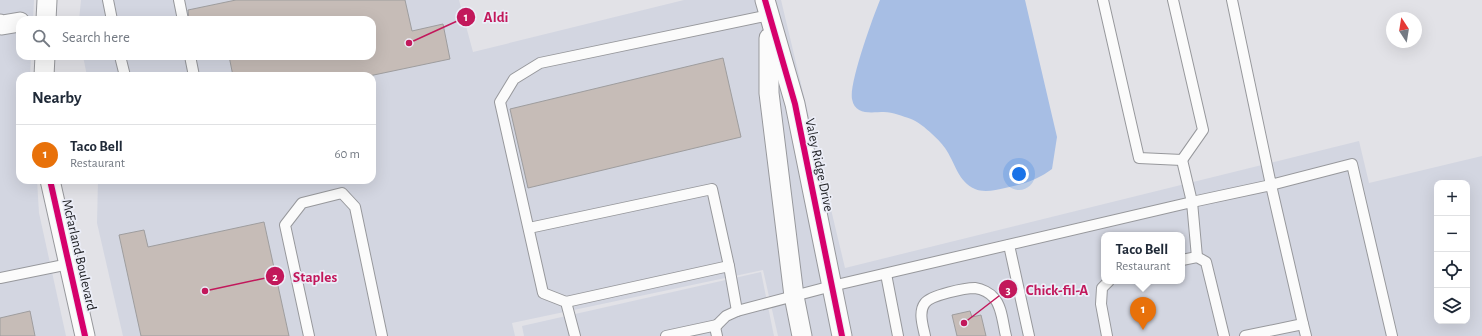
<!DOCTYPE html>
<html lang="en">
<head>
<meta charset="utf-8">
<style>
  body { margin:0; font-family:"Alegreya Sans",sans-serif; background:#f6f6f7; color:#1f2937 }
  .controls { position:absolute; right:12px; bottom:12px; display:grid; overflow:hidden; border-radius:8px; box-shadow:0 4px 16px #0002 }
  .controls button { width:36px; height:36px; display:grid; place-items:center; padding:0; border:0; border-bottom:1px solid #e0e1e3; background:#fff; color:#1f2937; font:20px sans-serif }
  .compass { position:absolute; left:1386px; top:12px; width:36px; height:36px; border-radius:50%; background:#fff; box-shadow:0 4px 16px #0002; rotate:348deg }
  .you { position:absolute; left:1019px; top:174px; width:14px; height:14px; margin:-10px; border:3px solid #fff; border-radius:50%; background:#1a73e8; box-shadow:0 0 0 6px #1a73e833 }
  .badge { display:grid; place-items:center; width:26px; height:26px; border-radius:50%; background:#7c3aed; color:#fff; font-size:13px; font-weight:700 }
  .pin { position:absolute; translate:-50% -33px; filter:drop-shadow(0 1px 2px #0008) }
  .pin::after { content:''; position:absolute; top:21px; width:14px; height:12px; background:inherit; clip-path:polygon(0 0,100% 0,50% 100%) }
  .popup { position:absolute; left:1101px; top:232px; width:84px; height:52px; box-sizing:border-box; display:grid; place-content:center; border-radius:8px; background:#fff; filter:drop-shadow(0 1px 3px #0005); font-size:13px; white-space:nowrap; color:#747a83 }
  .popup b { font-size:15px; color:#1f2937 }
  .popup::after { content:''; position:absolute; left:50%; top:100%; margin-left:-8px; border:8px solid transparent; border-top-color:#fff }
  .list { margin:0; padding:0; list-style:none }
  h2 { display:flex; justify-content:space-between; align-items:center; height:52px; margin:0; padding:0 16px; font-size:17px }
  h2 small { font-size:13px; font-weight:400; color:#747a83 }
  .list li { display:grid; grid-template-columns:26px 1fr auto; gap:12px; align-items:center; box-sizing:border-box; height:60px; padding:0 16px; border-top:1px solid #e0e1e3 }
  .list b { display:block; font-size:15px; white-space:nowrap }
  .list p { margin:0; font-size:13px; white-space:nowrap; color:#747a83 }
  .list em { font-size:13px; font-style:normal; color:#747a83 }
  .icon { flex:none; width:22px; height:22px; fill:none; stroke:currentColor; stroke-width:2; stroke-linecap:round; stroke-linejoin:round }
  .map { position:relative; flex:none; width:1482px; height:336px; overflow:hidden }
  .search { position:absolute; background:#fff; box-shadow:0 4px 16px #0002; left:16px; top:16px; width:360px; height:44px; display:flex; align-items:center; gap:10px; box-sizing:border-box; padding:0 14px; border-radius:12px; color:#747a83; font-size:15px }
  .panel { position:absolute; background:#fff; box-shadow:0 4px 16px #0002; left:16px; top:72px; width:360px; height:112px; border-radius:12px }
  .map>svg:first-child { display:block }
</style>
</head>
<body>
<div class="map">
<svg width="1482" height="336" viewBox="0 0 1482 336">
  <rect width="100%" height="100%" fill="#e2e2e7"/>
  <!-- built -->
  <g fill="#d3d6e1" fill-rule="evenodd">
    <path d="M0,0H34L33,20H20V56H31L30,76H20V180H37L39,213L66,336H0Z"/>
    <path d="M81,0H459L473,52L684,0H781L845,268L1359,141L1369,183L1482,156V336H778L763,270L512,323L515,336H123L97,223L98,180H372V76H87L83,56H372V20H79ZM1437,183H1467V321H1437ZM1104,235H1182V281H1104Z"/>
    <path d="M761,272L774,336H524L522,326Z"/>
  </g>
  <!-- water -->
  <path fill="#a7bee4" d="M880,0H1025L1057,137L1052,169C1039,179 1022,185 1005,188C996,190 984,193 975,189C958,182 955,162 945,148C939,139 920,122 911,119C902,116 893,112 884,112C872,112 855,116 852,99C849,83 873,17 880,0Z"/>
  <!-- building -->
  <g fill="#c6bcb7" stroke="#9e9d9e">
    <path d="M236,0H405L412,31L443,24L450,59L369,76H233L229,56H372V20H189L188,10Z"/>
    <path d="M723,58L741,137L528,188L510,109Z"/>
    <path d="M264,222L289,336H141L119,235L144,230L148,247Z"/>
    <path d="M30,311L35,336H0V318Z"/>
    <path d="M970,311L972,317L981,315L986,336H957L952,315Z"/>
  </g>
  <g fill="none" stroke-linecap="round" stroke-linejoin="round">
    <!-- lane casing -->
    <g stroke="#97989c" stroke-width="12">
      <g id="lane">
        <path d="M108,0L112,20"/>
        <path d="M179,0L183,20"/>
        <path d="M1103,0L1139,158L1182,160L1203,130L1173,0"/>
        <path d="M1232,0L1271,185L1352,164L1392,336"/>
        <path d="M120,56L125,76"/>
        <path d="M190,56L194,76"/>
        <path d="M1182,160L1192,202L1271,185L1303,324"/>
        <path d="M529,228L712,189L729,266"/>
        <path d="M1009,245L1029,336"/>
        <path d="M1182,260L1197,257L1206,262L1224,336"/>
        <path d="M886,274L898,336"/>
        <path d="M0,278L69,264"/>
        <path d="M566,302L729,266L737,311"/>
        <path d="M309,336L285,225L302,203L342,193L355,207L382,336"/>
        <path d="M575,336L566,302L543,293L500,102L514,79L540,63L769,15"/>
        <path d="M666,336L717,325"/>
        <path d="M717,336L715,327L726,316L737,311L832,286L1192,202L1197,257"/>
        <path d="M925,336C923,326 918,312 925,303C931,295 965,288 975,288C982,289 990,293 994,298C1002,306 1003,325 1006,336"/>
        <path d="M1107,336L1101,304L1102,288L1109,281"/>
        <path d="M1245,336L1303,324L1306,336"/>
      </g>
    </g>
    <!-- street casing -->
    <g stroke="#97989c" stroke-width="21">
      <g id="street">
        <path d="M765,0L795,104L842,336"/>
        <path d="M46,20L47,0"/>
        <path d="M0,24L2,25L20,22"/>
        <path d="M769,38V93L794,296L802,336"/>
        <path d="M44,76L45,56"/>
        <path d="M50,180L85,336"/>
      </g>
    </g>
    <!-- lane -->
    <use href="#lane" stroke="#fbfbfb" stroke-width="10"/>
    <!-- street -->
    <use href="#street" stroke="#fbfbfb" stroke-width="19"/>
    <!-- cycleway casing -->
    <g stroke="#eceef8" stroke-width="8">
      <g id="cycleway">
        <path d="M765,0L795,104L842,336"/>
        <path d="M50,180L85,336"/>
      </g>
    </g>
    <!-- cycleway -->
    <use href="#cycleway" stroke="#d6006c" stroke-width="6"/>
  </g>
  <g text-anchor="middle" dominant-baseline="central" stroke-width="3.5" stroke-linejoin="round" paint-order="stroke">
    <!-- street labels -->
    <g font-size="14" fill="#1d1e22" stroke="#eceef8">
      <text transform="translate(819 165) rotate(78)">Valey Ridge Drive</text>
      <text transform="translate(79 255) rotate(77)">McFarland Boulevard</text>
    </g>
  </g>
  <!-- callouts -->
  <path fill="none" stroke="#c2185b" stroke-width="1.5" d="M409 43L466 17M205 291L275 276M964 323L1008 289"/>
  <g fill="#c2185b" stroke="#eceef8" stroke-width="1.5">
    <circle cx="409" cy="43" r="4"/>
    <circle cx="205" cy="291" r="4"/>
    <circle cx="964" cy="323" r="4"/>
    <circle cx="466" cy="17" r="10"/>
    <circle cx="275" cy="276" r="10"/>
    <circle cx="1008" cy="289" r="10"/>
  </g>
  <g font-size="12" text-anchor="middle" font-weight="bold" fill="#fff">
    <text x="466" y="21">1</text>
    <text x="275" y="281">2</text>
    <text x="1008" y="294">3</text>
  </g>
  <g font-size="15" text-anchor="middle" font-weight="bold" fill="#c2185b" stroke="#eceef8" stroke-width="3.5" stroke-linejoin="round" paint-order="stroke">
    <text x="496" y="22">Aldi</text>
    <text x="315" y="282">Staples</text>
    <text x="1057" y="295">Chick-fil-A</text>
  </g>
</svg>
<div class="controls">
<button>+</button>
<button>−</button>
<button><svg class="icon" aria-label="locate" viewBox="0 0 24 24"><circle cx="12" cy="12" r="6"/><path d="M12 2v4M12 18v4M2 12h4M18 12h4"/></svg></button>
<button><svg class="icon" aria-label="layers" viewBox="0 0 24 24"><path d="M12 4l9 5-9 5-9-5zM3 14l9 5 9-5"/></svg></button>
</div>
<svg class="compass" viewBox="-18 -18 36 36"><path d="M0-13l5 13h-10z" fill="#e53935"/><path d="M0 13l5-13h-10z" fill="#747a83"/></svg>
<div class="you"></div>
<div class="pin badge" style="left:1143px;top:330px;background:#e8710a">1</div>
<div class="popup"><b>Taco Bell</b>Restaurant</div>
<div class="search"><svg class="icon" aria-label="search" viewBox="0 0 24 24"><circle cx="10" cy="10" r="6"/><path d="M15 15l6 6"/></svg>Search here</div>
<section class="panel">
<h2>Nearby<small></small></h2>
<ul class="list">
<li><span class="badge" style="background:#e8710a">1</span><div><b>Taco Bell</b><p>Restaurant</p></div><em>60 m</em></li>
</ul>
</section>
</div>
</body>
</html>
